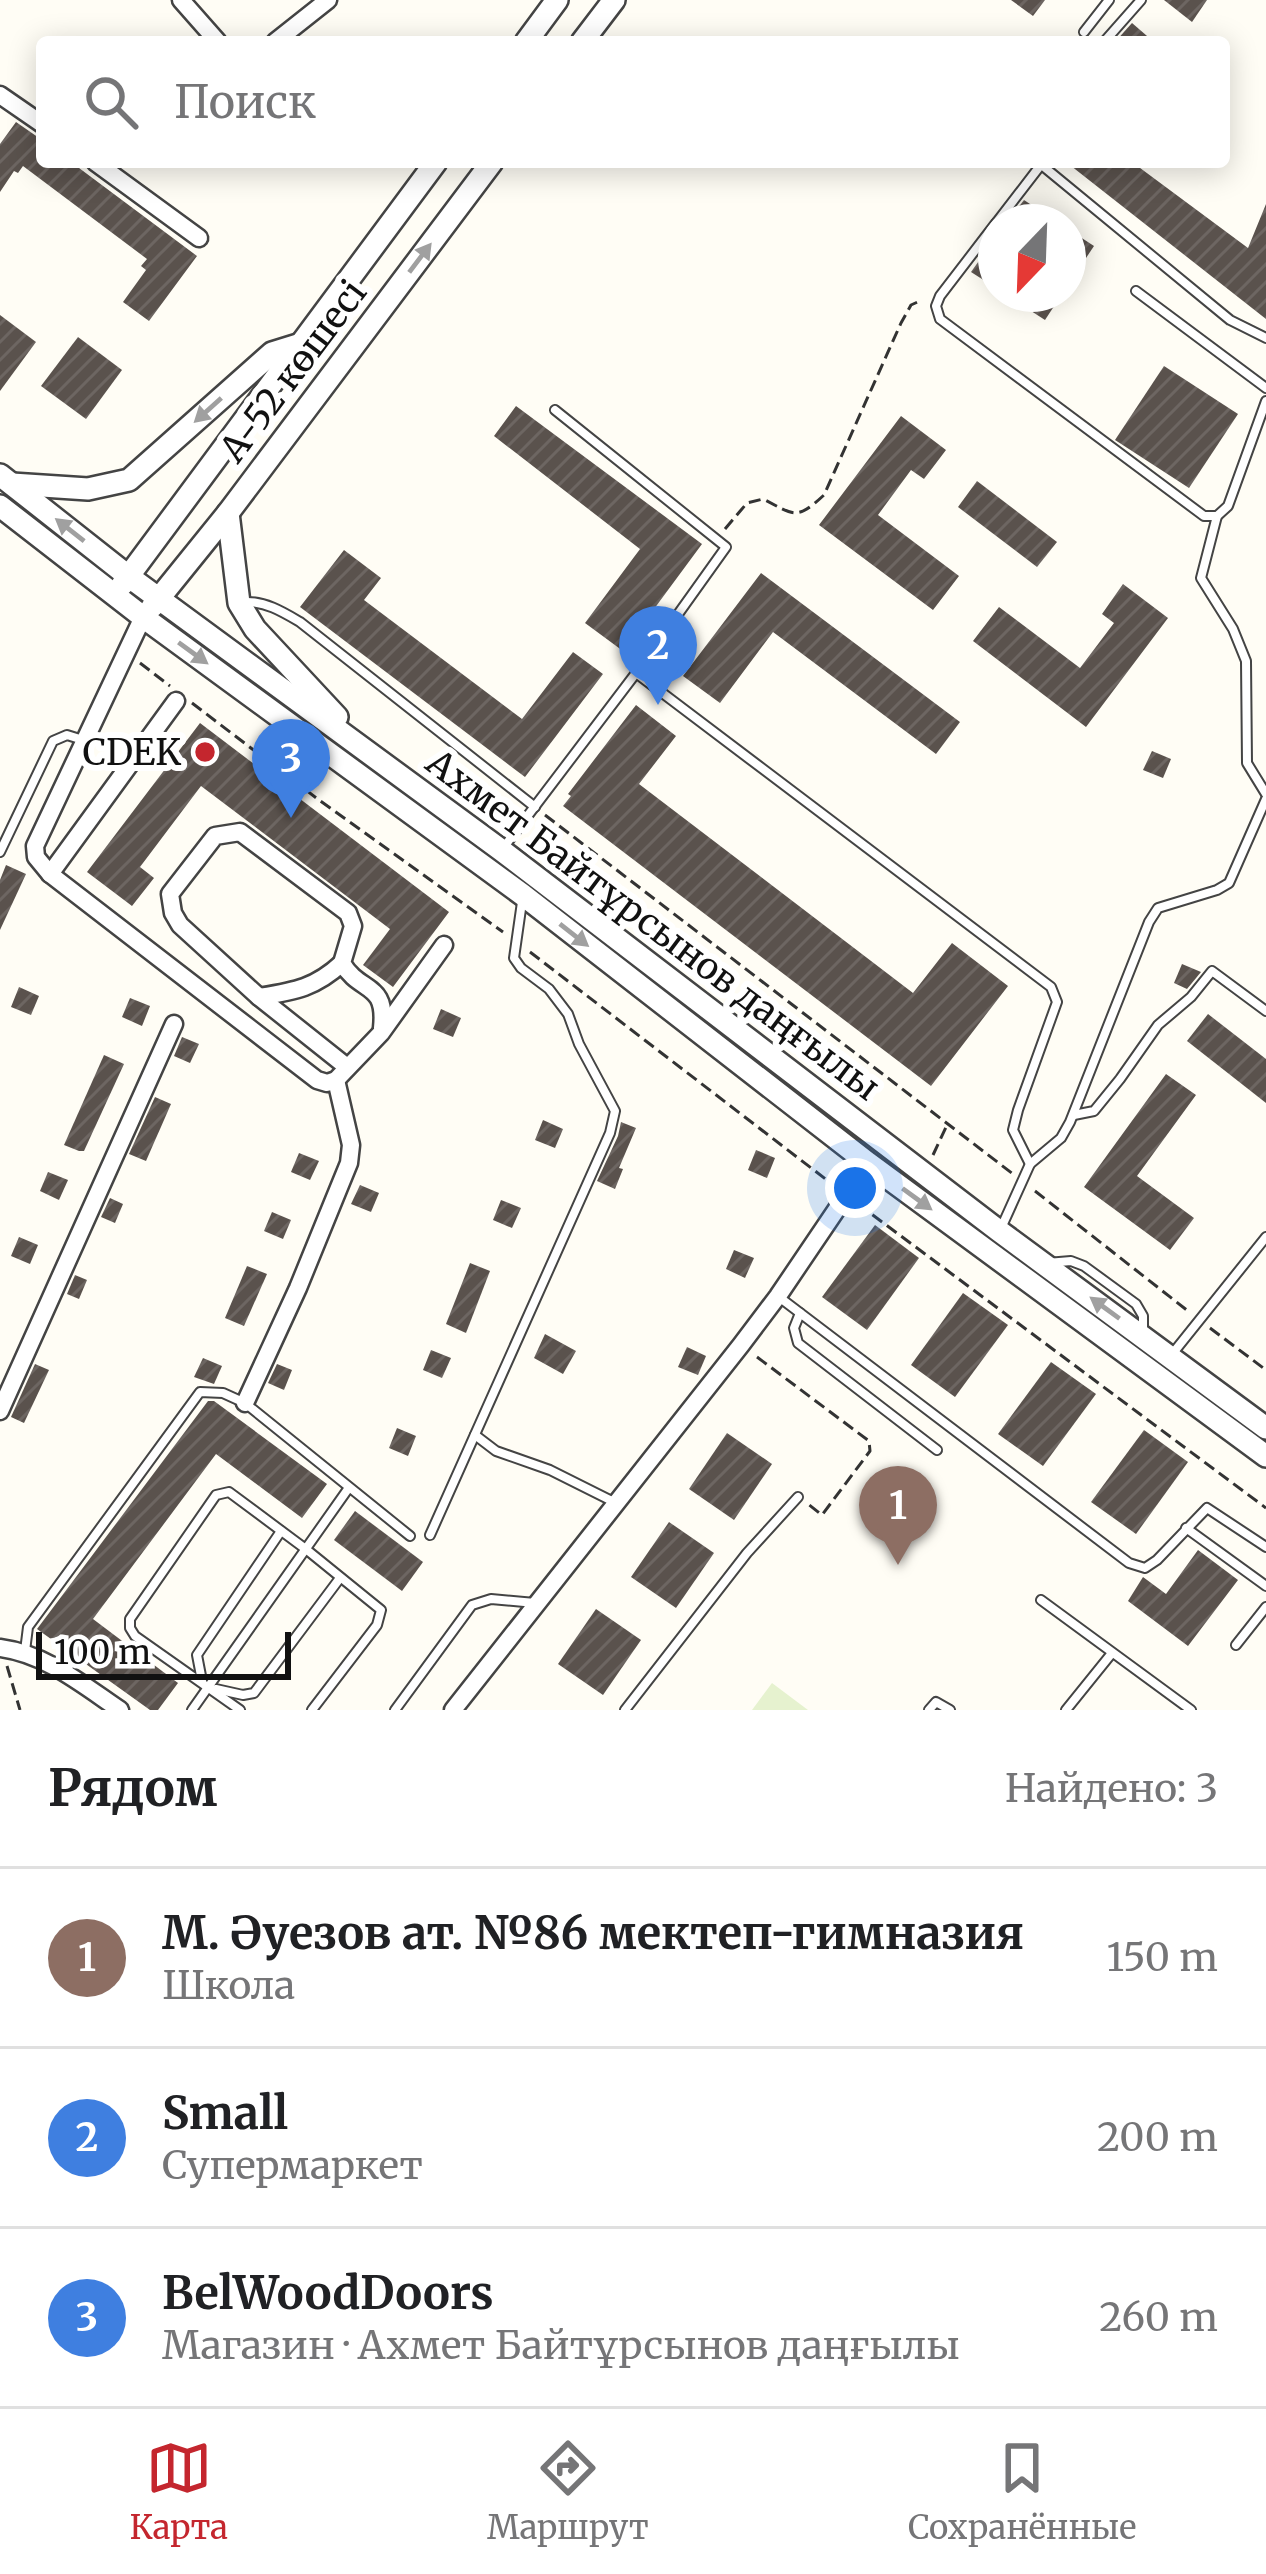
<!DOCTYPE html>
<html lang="ru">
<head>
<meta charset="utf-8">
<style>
  body { margin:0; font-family:Merriweather,serif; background:#f6f6f6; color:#202124 }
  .compass { position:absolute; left:978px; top:204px; width:108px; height:108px; border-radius:50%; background:#fff; box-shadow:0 6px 30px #0003; rotate:203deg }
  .scale { position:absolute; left:36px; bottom:30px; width:255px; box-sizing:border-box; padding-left:12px; border:6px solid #111; border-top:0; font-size:33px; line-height:42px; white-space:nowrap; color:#111; -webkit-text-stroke:9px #fff; paint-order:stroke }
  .you { position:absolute; left:855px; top:1188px; width:42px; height:42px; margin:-30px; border:9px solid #fff; border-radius:50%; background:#1a73e8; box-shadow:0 0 0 18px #1a73e833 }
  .badge { display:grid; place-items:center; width:78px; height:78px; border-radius:50%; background:#c4262e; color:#fff; font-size:39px; font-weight:700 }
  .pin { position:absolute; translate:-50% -99px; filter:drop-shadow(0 3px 6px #0008) }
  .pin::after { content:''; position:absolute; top:63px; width:42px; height:36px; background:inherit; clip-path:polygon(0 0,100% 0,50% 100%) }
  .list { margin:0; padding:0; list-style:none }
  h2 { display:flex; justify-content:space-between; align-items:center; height:156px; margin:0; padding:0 48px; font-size:51px }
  h2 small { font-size:39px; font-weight:400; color:#757577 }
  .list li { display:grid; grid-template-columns:78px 1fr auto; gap:36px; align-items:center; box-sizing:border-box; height:180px; padding:0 48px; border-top:3px solid #e0e0e0 }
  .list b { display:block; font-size:45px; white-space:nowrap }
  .list p { margin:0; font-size:39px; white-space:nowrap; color:#757577 }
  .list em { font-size:39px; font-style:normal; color:#757577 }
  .icon { flex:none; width:66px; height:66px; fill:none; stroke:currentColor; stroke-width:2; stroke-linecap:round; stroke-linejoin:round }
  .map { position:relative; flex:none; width:1266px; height:1710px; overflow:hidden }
  .search { position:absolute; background:#fff; box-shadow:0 6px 30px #0003; left:36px; right:36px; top:36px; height:132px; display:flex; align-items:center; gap:30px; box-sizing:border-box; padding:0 42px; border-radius:12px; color:#757577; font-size:45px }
  .sheet { height:696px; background:#fff }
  nav { display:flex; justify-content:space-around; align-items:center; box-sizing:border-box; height:168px; border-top:3px solid #e0e0e0; background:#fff; font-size:33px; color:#757577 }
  nav a { display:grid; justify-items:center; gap:6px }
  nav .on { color:#c4262e }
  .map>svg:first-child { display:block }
</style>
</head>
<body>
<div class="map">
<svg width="1266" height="1710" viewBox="0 0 1266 1710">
  <defs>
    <pattern id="building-hatch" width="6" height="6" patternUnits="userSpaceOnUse" patternTransform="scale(3)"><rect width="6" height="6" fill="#5a524d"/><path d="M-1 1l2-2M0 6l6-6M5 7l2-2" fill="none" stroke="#6d6662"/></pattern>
  </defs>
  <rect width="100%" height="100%" fill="#fffdf5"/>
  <!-- pitch -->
  <path fill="#e6f2cf" d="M772,1683L808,1710H752Z"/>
  <!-- building -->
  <g fill="url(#building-hatch)">
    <path d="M1011,0H1045L1033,16Z"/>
    <path d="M1164,0H1207L1192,22Z"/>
    <path d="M1132,23L1154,42H1115Z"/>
    <path d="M16,122L42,140V162H71L197,256L149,321L123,302L146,270L141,266L147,259L23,166L18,173L14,171L0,192V144Z"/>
    <path d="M1066,162H1132L1248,248L1266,204V319Z"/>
    <path d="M1024,200L1057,222H1007Z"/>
    <path d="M1068,229L1094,246L1068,285Z"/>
    <path d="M996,237V288L971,272Z"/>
    <path d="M1005,294H1062L1045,320Z"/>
    <path d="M0,315L36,342L0,391Z"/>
    <path d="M78,337L122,370L86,419L41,386Z"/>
    <path d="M1164,366L1238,414L1189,488L1115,440Z"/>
    <path d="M516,406L702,544L623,651L585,623L640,549L494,436Z"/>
    <path d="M901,416L946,450L924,479L911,470L878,515L959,576L933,610L819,525Z"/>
    <path d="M977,481L1057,542L1037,567L958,507Z"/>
    <path d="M344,550L381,578L364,600L522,719L573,652L603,674L525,777L300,607Z"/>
    <path d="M761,573L960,722L936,754L773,632L720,703L683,676Z"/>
    <path d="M1123,584L1168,618L1086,727L973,641L999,607L1080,668L1114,623L1102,614Z"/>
    <path d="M636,705L676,736L639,784L913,993L952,943L1008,986L931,1086L563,806L571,796L568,794Z"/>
    <path d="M200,723L449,912L393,987L363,965L390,929L201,786L140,867L154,878L132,906L87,872Z"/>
    <path d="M1152,751L1171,759L1163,778L1143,770Z"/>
    <path d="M6,865L26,874L0,930V880Z"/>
    <path d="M1182,964L1201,972L1187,989L1174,983Z"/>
    <path d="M19,987L39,996L31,1015L11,1007Z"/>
    <path d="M130,998L150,1006L142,1026L122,1017Z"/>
    <path d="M441,1009L461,1018L453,1037L433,1029Z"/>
    <path d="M1208,1014L1266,1059V1103L1187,1041Z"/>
    <path d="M182,1037L199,1044L190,1063L174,1056Z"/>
    <path d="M104,1055L124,1064L84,1151H79L64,1145Z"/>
    <path d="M1166,1074L1196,1095L1137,1176L1194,1218L1170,1250L1084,1187Z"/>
    <path d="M155,1097L171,1104L146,1161L129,1154Z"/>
    <path d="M543,1120L563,1129L555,1148L535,1140Z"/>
    <path d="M621,1122L636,1128L619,1168L623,1169L615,1189L597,1181L618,1136Z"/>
    <path d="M756,1150L775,1158L767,1178L748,1170Z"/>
    <path d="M299,1153L319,1161L310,1180L291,1172Z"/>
    <path d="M48,1172L68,1180L59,1200L40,1191Z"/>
    <path d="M360,1185L379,1193L371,1212L351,1204Z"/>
    <path d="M110,1198L123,1204L115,1223L101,1217Z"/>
    <path d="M501,1200L521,1208L512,1228L493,1220Z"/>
    <path d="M272,1212L291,1220L283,1239L264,1231Z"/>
    <path d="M875,1225L919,1258L867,1330L822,1297Z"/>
    <path d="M19,1237L38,1245L30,1264L11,1256Z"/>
    <path d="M734,1250L754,1258L745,1278L726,1269Z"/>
    <path d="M470,1263L490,1271L466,1333L446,1324Z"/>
    <path d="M247,1266L267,1274L244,1326L225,1318Z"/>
    <path d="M75,1275L87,1280L79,1299L67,1294Z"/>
    <path d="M963,1293L1008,1325L955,1397L911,1365Z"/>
    <path d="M545,1334L576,1351L563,1374L534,1358Z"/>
    <path d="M687,1347L706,1356L698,1375L678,1367Z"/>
    <path d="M431,1350L451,1358L442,1378L423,1370Z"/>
    <path d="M203,1358L222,1366L214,1384L194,1377Z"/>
    <path d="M1051,1362L1096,1394L1043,1466L998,1434Z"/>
    <path d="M35,1364L49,1370L24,1423L11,1417Z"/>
    <path d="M277,1364L292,1370L284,1390L268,1383Z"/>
    <path d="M208,1401H214L327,1484L302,1518L216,1454L93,1619L178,1683L158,1710H150L37,1629Z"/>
    <path d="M397,1428L416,1436L408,1456L389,1448Z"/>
    <path d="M1144,1430L1188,1462L1136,1534L1091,1502Z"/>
    <path d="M727,1433L772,1464L734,1520L689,1489Z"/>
    <path d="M355,1511L423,1562L402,1591L334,1540Z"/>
    <path d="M669,1522L714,1553L676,1608L631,1577Z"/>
    <path d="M1198,1550L1238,1580L1188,1646L1128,1601L1143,1577L1166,1594Z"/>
    <path d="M596,1609L641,1640L603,1695L558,1664Z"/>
  </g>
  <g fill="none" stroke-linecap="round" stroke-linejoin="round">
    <!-- service casing -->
    <g stroke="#444" stroke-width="12">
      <g id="service">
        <path d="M1084,32L1109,0"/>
        <path d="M1104,42L1141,0"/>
        <path d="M1038,162L1230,320L1266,338"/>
        <path d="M997,222L1040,166"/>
        <path d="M996,223L940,296L936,306L940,319L1204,516H1217L1228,506L1266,401"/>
        <path d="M1136,291L1266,388"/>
        <path d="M555,410L726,547L636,673"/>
        <path d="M1217,516L1201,578L1233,629L1246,661L1247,763L1266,794"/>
        <path d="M245,602C265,601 283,612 300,622L535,807"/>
        <path d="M504,847L636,673L1051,987L1057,1002L1018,1110L1013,1130L1030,1164"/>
        <path d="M0,852L53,741L67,735L83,740"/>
        <path d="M1074,1115L1094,1111L1120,1079L1158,1025L1191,997L1212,971L1266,1011"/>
        <path d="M1002,1226L1030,1164L1061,1138L1070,1122L1149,922L1158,908L1217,890L1229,883L1266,799"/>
        <path d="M1047,1263L1071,1261L1084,1266L1136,1304L1143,1316V1329"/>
        <path d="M779,1297L1129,1563L1145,1568L1157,1560L1207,1508L1266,1547"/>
        <path d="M800,1313L794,1328L798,1343L937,1450"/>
        <path d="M1173,1353L1266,1237"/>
        <path d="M475,1435L496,1451L550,1470L614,1502"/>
        <path d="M1186,1528L1266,1586"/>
        <path d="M430,1535L610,1133L615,1111L579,1044L568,1014L549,989L521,968L514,958L522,902"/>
        <path d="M1041,1600L1191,1710"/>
        <path d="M1236,1645L1266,1607"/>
        <path d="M25,1651L28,1627L200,1392L223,1393L245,1403L410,1536"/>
        <path d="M202,1681L197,1655L281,1531"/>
        <path d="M216,1689L243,1695L254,1693L340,1578"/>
        <path d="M192,1710L348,1489"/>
        <path d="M240,1710L135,1636L130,1628V1619L216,1495L229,1492L307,1550L381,1610L377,1625L312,1710"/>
        <path d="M395,1710L472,1605L491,1599L535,1603"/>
        <path d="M625,1710L747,1553L798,1497"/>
        <path d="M929,1710L936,1702L950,1710"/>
        <path d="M1066,1710L1112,1653"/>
      </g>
    </g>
    <!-- minor casing -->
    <g stroke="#444" stroke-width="21">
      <g id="minor">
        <path d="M181,0L218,42"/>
        <path d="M275,42L328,0"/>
        <path d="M0,95L42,124"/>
        <path d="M95,162L199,238"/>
        <path d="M143,617L35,846L36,857L50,874L317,1080L327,1083L336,1080L381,1033L444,945"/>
        <path d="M50,874L176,701"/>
        <path d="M259,997C295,991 315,988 342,963"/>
        <path d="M347,1067L259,997L180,925L173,913L170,894L215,836L240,832L348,913L353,926L342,963C360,994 387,981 382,1028"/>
        <path d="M245,1403L298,1288L349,1163L351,1145L336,1080"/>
        <path d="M0,1411L174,1024"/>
        <path d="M0,1648C46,1654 83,1685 120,1710"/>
        <path d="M453,1710L741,1345L778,1296L868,1163"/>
      </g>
    </g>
    <!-- tertiary casing -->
    <g stroke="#444" stroke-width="26">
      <g id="tertiary">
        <path d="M526,42L557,0"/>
        <path d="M582,42L614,0"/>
        <path d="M0,475L128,576L501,850L999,1231L1266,1428"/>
        <path d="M12,484L88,489L129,480L272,353L301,344"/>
        <path d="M0,506L143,617L523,895L868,1163L1266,1456"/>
        <path d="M228,513L239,603L255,629L337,717"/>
        <path d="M122,585L436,162"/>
        <path d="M152,607L228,513L492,162"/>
      </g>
    </g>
    <!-- path -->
    <g stroke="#333" stroke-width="3" stroke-dasharray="12 6" stroke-linecap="butt">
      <path d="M725,529L747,503L763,499C795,515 796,521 824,495L901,323L911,305L922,300"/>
      <path d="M140,663L170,686"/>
      <path d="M192,703L319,800L503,932"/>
      <path d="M545,815L1013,1174"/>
      <path d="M530,952L832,1184"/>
      <path d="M933,1155L947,1125"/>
      <path d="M1035,1191L1188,1311"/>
      <path d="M858,1204L1266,1508"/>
      <path d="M1210,1328L1266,1370"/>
      <path d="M757,1357L869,1441L870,1451L822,1515L808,1504"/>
      <path d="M7,1666L20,1710"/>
    </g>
    <!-- service -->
    <use href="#service" stroke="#fff" stroke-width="8"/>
    <!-- minor -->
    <use href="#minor" stroke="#fff" stroke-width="16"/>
    <!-- tertiary -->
    <use href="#tertiary" stroke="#fff" stroke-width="21"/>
  </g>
  <!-- one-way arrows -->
  <defs><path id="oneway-solid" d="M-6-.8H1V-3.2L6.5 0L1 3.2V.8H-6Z" transform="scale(3)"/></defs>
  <g fill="#a0a0a0">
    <use href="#oneway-solid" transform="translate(420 258) rotate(-53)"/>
    <use href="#oneway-solid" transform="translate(208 410) rotate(138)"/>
    <use href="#oneway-solid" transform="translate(70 530) rotate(-142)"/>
    <use href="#oneway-solid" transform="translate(193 653) rotate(36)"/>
    <use href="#oneway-solid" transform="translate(574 935) rotate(38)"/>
    <use href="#oneway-solid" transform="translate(917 1199) rotate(36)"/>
    <use href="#oneway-solid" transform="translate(1105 1308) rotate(-144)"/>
  </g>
  <!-- markers -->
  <circle fill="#c4262e" stroke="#fff" stroke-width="4.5" cx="205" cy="752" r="12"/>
  <g text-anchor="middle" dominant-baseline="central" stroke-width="12" stroke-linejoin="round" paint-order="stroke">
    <!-- street labels -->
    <g font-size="36" fill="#111" stroke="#fff">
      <text transform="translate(293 371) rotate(-53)">А-52 көшесі</text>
      <text transform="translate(653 925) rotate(37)">Ахмет Байтұрсынов даңғылы</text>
    </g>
    <!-- poi labels -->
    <g font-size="36" fill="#111" stroke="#fff" text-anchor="end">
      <text x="181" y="752">CDEK</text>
    </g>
  </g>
</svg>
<svg class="compass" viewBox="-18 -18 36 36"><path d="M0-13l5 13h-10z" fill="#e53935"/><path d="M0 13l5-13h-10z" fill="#757577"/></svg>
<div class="scale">100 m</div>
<div class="you"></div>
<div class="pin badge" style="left:898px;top:1565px;background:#8d6e63">1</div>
<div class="pin badge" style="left:658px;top:705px;background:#3f7fe0">2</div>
<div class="pin badge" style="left:291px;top:818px;background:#3f7fe0">3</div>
<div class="search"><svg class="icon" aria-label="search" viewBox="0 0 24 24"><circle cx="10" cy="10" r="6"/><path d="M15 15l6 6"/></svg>Поиск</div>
</div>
<section class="sheet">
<h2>Рядом<small>Найдено: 3</small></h2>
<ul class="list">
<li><span class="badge" style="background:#8d6e63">1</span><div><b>М. Әуезов ат. №86 мектеп-гимназия</b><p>Школа</p></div><em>150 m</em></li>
<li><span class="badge" style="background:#3f7fe0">2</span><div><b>Small</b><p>Супермаркет</p></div><em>200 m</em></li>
<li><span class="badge" style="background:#3f7fe0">3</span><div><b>BelWoodDoors</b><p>Магазин · Ахмет Байтұрсынов даңғылы</p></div><em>260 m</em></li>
</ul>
</section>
<nav>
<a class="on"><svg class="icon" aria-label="map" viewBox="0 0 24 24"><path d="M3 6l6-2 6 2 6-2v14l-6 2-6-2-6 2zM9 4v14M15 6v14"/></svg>Карта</a>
<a><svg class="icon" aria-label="directions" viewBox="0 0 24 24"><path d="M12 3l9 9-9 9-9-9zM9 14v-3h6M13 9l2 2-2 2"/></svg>Маршрут</a>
<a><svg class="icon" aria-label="saved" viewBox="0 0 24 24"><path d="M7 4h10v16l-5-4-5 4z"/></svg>Сохранённые</a>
</nav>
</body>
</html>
